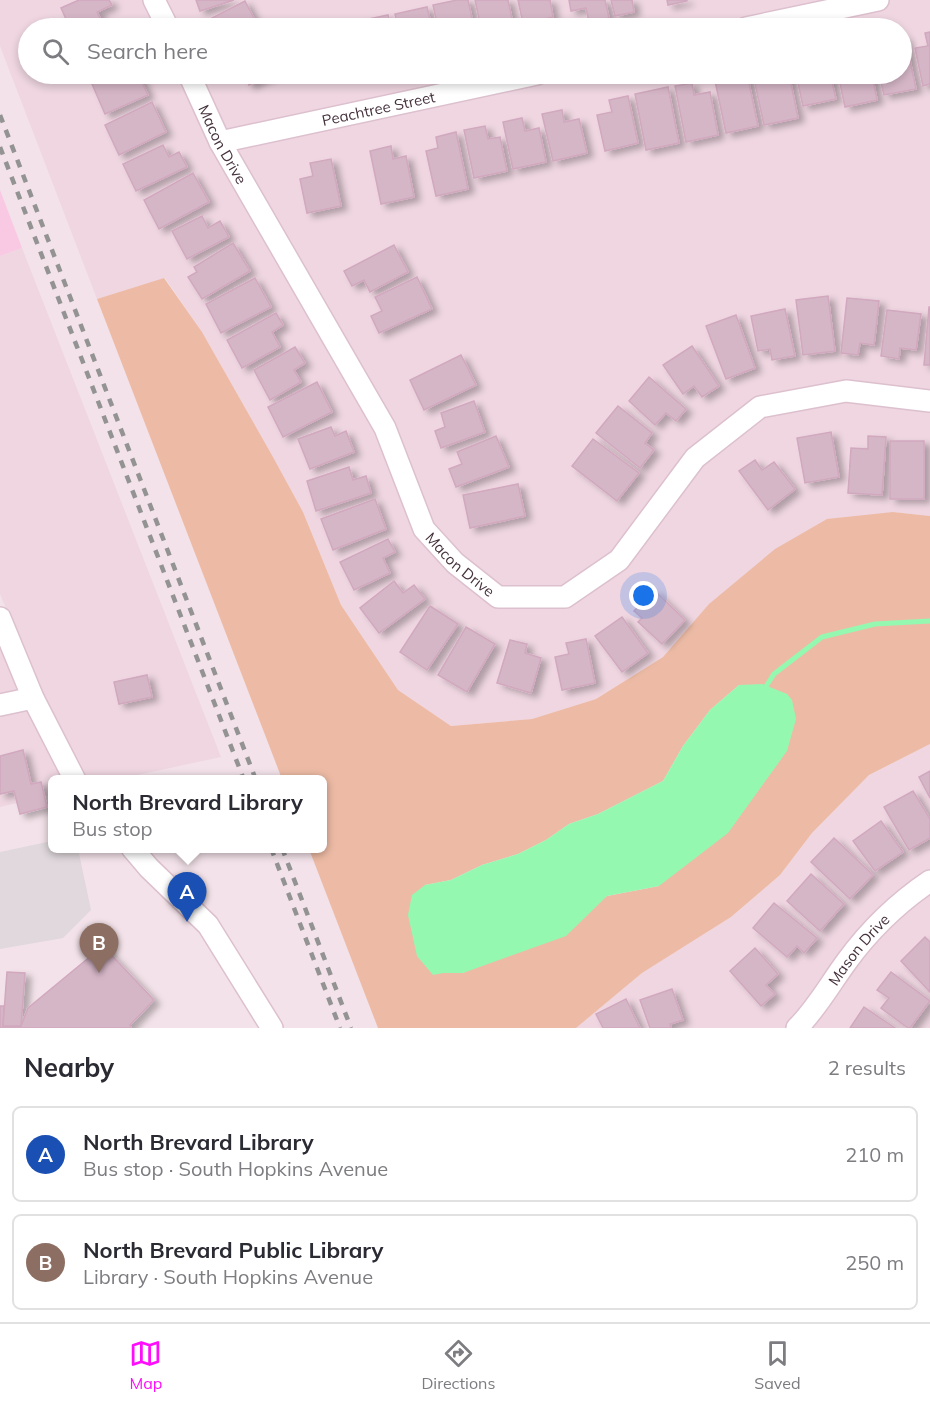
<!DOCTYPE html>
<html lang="en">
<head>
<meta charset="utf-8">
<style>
  body { margin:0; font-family:Mulish,sans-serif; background:#f7f7f7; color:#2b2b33 }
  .you { position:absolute; left:644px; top:596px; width:21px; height:21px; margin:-15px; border:4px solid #fff; border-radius:50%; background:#1a73e8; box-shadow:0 0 0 9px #1a73e833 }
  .badge { display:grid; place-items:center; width:39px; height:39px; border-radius:50%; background:#ff0dfc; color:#fff; font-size:20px; font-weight:700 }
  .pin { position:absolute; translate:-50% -50px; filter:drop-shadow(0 2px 3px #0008) }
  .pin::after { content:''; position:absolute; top:32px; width:21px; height:18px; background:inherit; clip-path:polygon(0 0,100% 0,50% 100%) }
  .popup { position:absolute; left:48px; top:775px; width:279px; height:78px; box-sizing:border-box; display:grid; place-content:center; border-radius:9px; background:#fff; filter:drop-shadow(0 2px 4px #0005); font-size:20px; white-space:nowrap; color:#7c7c81 }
  .popup b { font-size:22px; color:#2b2b33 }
  .popup::after { content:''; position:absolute; left:50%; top:100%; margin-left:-12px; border:12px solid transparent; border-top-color:#fff }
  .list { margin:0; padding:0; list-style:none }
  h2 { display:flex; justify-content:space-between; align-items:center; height:78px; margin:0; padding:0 24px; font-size:26px }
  h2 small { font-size:20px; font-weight:400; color:#7c7c81 }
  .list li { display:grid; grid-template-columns:39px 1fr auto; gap:18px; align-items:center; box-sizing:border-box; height:96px; margin:0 12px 12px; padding:0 12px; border:2px solid #e1e1e2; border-radius:9px }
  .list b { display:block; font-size:22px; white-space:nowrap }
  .list p { margin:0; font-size:20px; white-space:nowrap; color:#7c7c81 }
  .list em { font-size:20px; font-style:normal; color:#7c7c81 }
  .icon { flex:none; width:33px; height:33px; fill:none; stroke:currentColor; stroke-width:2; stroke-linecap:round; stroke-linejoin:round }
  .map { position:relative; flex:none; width:930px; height:1028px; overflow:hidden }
  .search { position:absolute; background:#fff; box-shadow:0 3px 9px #0003; left:18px; right:18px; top:18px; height:66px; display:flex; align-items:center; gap:15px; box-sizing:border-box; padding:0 21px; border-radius:33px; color:#7c7c81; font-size:22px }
  .sheet { height:294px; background:#fff }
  nav { display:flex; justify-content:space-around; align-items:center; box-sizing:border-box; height:84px; border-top:2px solid #e1e1e2; background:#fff; font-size:16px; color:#7c7c81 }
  nav a { display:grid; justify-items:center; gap:3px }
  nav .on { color:#ff0dfc }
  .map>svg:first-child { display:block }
</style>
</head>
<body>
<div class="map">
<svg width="930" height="1028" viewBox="0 0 930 1028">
  <defs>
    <filter id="shadow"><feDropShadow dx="6" dy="4" stdDeviation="3" flood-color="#0004"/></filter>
  </defs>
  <rect width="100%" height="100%" fill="#f3e2e9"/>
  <!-- residential -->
  <g fill="#efd6e1" fill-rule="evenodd">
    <path d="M0,0H930V516L893,512L710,604L663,657L596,699L532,719L451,726L398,690L341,605L303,512L273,457L202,332L165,278L97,299L0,46ZM28,28H902V74H28Z"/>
    <path d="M22,248L221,757L119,779H85L42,694L40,686H38L0,594V256Z"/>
    <path d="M0,642L20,690L0,695Z"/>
    <path d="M29,710L65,779L52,780V795L0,807V716Z"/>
    <path d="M930,744V1028H576L642,973L731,917L780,875L812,833L869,775Z"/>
  </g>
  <!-- commercial -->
  <path fill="#f9c9e4" d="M0,190L22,248L0,256Z"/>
  <!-- green -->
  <path fill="#edbba5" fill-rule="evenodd" d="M164,278L202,332L273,457L303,512L341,605L398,690L451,726L532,719L596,699L663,657L709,604L775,549L827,519L893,512L930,516V744L869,775L812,833L780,875L731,917L642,973L576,1028H378L309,849L322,848V780L282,779L97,299ZM739,685L659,886L607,896L463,973H443L425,885L451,880L482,865L518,854L546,840L569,824L598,814L663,781L683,746L710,710Z"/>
  <!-- parking -->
  <path fill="#e0d8dc" d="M52,841V848L78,849L91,910L63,938L0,949V852Z"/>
  <!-- water -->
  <path fill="#95f8b0" d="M762,684L787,694L792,700L796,719L787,751L728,833L659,886L607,896L566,936L463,973H443L433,975L417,956L408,915L412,895L425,885L451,880L482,865L518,854L546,840L569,824L598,814L663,781L683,746L710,710L739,685Z"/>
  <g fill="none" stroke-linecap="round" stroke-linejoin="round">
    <!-- stream -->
    <path stroke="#95f8b0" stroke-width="5" d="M763,691L774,674L822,637L875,624L930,621"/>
  </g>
  <!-- building -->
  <g fill="#d5b6c7" stroke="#d1a8be" stroke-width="1.5" filter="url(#shadow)">
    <path d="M79,0H109L112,5L97,12L103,24L92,28H70L61,8Z"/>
    <path d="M196,0H234L200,11Z"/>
    <path d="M457,0H468L474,28H438L433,5Z"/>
    <path d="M475,0H508L513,24L498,28H481Z"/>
    <path d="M518,0H550L553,17L540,20L542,28H524Z"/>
    <path d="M569,0H605L609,18L589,22L586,8L571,11Z"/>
    <path d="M611,0H632L634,12L615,16Z"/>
    <path d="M667,0H687V1L668,5Z"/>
    <path d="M245,1L259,28H207L204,22Z"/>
    <path d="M427,7L432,28H398L395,14Z"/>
    <path d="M388,15L391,28H356L354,22Z"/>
    <path d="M348,25V28H330Z"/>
    <path d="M930,32V84L923,86L915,48L928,46L925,33Z"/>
    <path d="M905,37L916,89L884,95L879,74H902V38Z"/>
    <path d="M117,74H138L148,95L105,114L92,84Z"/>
    <path d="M244,74H272L249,85Z"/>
    <path d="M723,74H747L758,126L726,133L714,76Z"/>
    <path d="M753,74H789L798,118L764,125Z"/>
    <path d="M796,74H830L836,99L803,106Z"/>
    <path d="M838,74H872L877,100L845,107Z"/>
    <path d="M692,83L694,95L710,92L718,135L686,142L675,86Z"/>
    <path d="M668,87L679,143L646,150L635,94Z"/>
    <path d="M628,96L638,143L605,151L597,115L612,112L609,100Z"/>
    <path d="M152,102L166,132L119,155L105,125Z"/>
    <path d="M562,110L564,122L579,119L587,153L553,161L542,114Z"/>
    <path d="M522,118L525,131L539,128L546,162L513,169L503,122Z"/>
    <path d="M485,126L488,139L500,137L507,171L474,178L464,130Z"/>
    <path d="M456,132L468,189L436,196L426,151L438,148L436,137Z"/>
    <path d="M163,145L169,157L179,152L187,167L136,191L123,164Z"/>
    <path d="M391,146L393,159L406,156L414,197L381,204L370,151Z"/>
    <path d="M331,159L341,206L307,213L300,179L313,176L310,163Z"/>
    <path d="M193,173L209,202L159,229L144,200Z"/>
    <path d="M202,216L208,228L220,221L229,237L187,259L172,231Z"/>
    <path d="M233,243L250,271L202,299L188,277L197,272L194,267Z"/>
    <path d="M394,245L408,272L370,292L364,280L352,286L344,271Z"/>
    <path d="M417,277L432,309L379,333L371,316L382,311L375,297Z"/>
    <path d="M255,278L271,307L221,333L206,304Z"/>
    <path d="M828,296L835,351L803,355L796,300Z"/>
    <path d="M847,298L879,301L874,345L860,343L858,355L841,353Z"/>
    <path d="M929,307H930V365H924Z"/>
    <path d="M785,309L795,356L772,360L770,349L758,351L751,316Z"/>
    <path d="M887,310L921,314L916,350L900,348L899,359L881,356Z"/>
    <path d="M276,313L283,325L272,332L280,347L242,368L227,340Z"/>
    <path d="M736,315L755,368L726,379L706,326Z"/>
    <path d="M692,346L719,386L702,397L694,386L683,394L663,365Z"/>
    <path d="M295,347L305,363L294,370L301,382L270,400L254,370Z"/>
    <path d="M461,355L476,385L424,410L410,380Z"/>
    <path d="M649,377L686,409L676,421L666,413L655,425L629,401Z"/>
    <path d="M317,382L332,412L283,437L268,407Z"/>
    <path d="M474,401L485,432L441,448L435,431L445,427L441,413Z"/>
    <path d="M618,406L652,433L645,443L654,450L640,468L596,433Z"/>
    <path d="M331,427L335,436L346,431L354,452L310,469L298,439Z"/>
    <path d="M831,432L839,477L805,483L797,438Z"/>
    <path d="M496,436L509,467L456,487L449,469L462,464L457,452Z"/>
    <path d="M868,436L886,437L882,495L848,493L851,448L868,449Z"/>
    <path d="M593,439L639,473L617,501L572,466Z"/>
    <rect x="890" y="441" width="34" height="58"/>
    <path d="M755,460L762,470L774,462L795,489L768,510L739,471Z"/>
    <path d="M349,467L353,480L366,476L371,493L316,511L307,481Z"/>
    <path d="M518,484L525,516L470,528L463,495Z"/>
    <path d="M375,499L386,529L333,550L321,519Z"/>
    <path d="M388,539L395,552L383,558L390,573L354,590L340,562Z"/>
    <path d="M394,581L403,593L414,585L425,599L379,633L360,608Z"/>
    <path d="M654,590L685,620L662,644L638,622L642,618L634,611Z"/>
    <path d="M430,606L458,624L427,670L400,652Z"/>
    <path d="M622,617L648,653L622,672L595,636Z"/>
    <path d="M466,627L495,644L467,692L438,675Z"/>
    <path d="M586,639L595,683L562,690L555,657L569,654L566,643Z"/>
    <path d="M510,640L527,644L525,653L541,658L531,693L497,683Z"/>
    <path d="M147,675L152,697L119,704L114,682Z"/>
    <path d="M23,750L31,784L41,782L47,807L20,814L14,791L0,794V756Z"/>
    <path d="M930,771V798L919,777Z"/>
    <path d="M913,791L930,819V838L909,850L884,807Z"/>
    <path d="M881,821L903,852L875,871L853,841Z"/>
    <path d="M834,838L873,875L850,899L811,862Z"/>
    <path d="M811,874L844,904L820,931L787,901Z"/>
    <path d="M774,903L817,938L804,953L797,946L787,957L753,928Z"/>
    <path d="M925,937L930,942V992L901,961Z"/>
    <path d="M103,946L154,1000L130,1025L131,1028H0V1006H4L3,1026H21L28,1008Z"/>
    <path d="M755,948L778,974L766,985L775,994L761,1006L730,971Z"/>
    <path d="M7,972L25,973L21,1026H3Z"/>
    <path d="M891,972L930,1001L910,1028H908L881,1008L889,998L877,990Z"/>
    <path d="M672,989L683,1020L670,1024L671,1028H650L640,1000Z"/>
    <path d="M626,999L640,1028H603L596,1014Z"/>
    <path d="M864,1007L895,1028H850Z"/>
  </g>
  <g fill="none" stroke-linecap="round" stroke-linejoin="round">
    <!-- minor casing -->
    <g stroke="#ddc0ce" stroke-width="24">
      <g id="minor">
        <path d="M154,0L168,28"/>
        <path d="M746,28L878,0"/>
        <path id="s1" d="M189,74L220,142L385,428L424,529L455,563L498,597H565L619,560L695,458L760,407L846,391L930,401"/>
        <path id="s2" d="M220,142L537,74"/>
        <path d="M0,618L33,698L75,780"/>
        <path d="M0,705L33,698"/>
        <path d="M132,848L149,868L208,925L272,1028"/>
        <path id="s3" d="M797,1028C817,1008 830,984 847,961C869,931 899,902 930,881"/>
      </g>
    </g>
    <!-- minor -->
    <use href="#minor" stroke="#fff" stroke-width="21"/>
    <!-- rail -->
    <g stroke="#939393" stroke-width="4.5" stroke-dasharray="8 8" stroke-linecap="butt">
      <path d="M0,115L256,780"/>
      <path d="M0,147L244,780"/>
      <path d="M271,848L340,1028"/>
      <path d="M282,848L351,1028"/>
    </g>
  </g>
  <g text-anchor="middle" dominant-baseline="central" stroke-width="4.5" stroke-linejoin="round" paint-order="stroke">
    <!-- street labels -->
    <g font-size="15" fill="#45323c" stroke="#fff">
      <text stroke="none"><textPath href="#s2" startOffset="162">Peachtree Street</textPath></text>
      <text stroke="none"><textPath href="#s1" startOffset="78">Macon Drive</textPath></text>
      <text stroke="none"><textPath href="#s1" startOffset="564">Macon Drive</textPath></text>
      <text stroke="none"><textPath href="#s3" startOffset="100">Mason Drive</textPath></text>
    </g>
  </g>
</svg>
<div class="you"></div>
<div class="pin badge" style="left:187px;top:922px;background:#1a4fb4">A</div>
<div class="popup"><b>North Brevard Library</b>Bus stop</div>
<div class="pin badge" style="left:99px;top:973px;background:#8d6e63">B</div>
<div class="search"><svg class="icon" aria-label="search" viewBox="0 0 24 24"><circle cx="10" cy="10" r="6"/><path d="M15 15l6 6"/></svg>Search here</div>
</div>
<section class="sheet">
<h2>Nearby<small>2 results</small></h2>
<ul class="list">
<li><span class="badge" style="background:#1a4fb4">A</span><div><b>North Brevard Library</b><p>Bus stop · South Hopkins Avenue</p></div><em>210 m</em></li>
<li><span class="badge" style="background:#8d6e63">B</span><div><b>North Brevard Public Library</b><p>Library · South Hopkins Avenue</p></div><em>250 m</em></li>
</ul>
</section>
<nav>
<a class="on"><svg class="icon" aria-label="map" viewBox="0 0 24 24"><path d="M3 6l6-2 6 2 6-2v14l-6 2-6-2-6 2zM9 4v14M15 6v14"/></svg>Map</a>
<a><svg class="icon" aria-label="directions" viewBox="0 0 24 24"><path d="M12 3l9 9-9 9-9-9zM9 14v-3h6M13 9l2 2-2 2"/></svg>Directions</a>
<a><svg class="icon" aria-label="saved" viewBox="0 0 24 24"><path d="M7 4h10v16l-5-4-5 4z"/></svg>Saved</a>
</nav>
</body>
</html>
